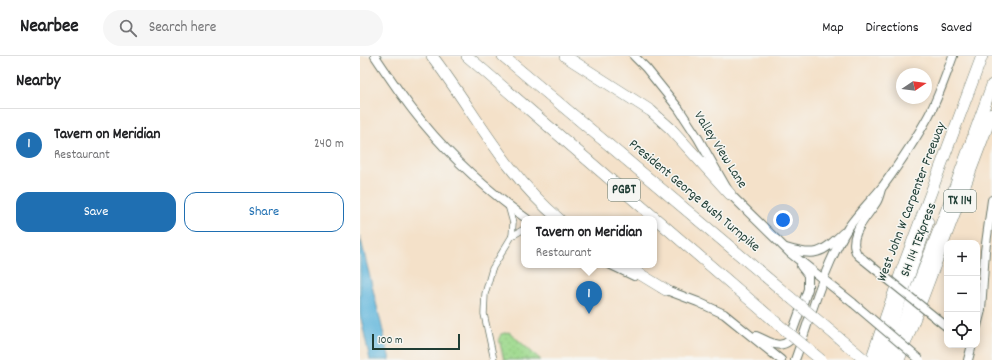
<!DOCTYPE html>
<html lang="en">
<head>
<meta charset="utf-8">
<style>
  body { margin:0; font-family:Dekko,sans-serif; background:#f6f6f6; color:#202124 }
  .controls { position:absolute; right:12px; bottom:12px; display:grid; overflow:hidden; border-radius:8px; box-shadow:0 2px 10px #0003 }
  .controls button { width:36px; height:36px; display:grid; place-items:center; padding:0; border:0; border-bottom:1px solid #e0e0e0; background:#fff; color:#202124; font:20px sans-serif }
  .compass { position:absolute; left:536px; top:12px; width:36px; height:36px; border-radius:50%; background:#fff; box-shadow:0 2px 10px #0003; rotate:77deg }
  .scale { position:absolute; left:12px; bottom:10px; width:88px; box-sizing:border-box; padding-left:4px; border:2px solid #1f3d34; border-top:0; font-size:11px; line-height:14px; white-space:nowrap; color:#1f3d34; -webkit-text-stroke:3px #f6f6f2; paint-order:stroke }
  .you { position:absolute; left:423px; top:164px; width:14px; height:14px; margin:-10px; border:3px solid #fff; border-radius:50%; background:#1a73e8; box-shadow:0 0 0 6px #1a73e833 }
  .badge { display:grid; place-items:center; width:26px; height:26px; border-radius:50%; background:#1f6fb2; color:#fff; font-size:13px; font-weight:700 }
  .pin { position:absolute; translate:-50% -33px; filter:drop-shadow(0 1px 2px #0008) }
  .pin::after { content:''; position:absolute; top:21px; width:14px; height:12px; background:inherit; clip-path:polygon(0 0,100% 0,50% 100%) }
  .popup { position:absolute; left:161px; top:160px; width:136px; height:52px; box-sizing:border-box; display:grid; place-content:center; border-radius:8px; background:#fff; filter:drop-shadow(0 1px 3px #0005); font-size:13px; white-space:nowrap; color:#757577 }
  .popup b { font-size:15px; color:#202124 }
  .popup::after { content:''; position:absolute; left:50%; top:100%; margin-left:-8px; border:8px solid transparent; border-top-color:#fff }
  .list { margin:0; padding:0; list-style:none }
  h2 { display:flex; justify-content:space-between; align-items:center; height:52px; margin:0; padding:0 16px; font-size:17px }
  h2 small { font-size:13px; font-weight:400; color:#757577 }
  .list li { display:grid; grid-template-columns:26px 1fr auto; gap:12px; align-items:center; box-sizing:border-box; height:72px; padding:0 16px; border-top:1px solid #e0e0e0 }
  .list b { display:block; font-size:15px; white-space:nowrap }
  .list p { margin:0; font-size:13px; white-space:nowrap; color:#757577 }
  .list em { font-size:13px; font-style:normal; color:#757577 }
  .actions { display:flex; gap:8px; padding:12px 16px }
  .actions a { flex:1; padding:9px 0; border:1px solid #1f6fb2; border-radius:12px; text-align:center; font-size:14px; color:#1f6fb2 }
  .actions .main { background:#1f6fb2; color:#fff }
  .icon { flex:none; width:22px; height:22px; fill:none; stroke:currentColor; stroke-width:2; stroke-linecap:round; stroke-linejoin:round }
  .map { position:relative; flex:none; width:632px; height:304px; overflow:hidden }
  header { display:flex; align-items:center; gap:24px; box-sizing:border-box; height:56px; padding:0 20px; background:#fff; border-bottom:1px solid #e0e0e0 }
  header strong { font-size:19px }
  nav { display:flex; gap:22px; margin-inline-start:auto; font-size:14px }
  .search { width:280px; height:36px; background:#f6f6f6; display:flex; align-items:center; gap:10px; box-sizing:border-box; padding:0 14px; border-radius:22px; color:#757577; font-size:15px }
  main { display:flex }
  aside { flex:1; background:#fff }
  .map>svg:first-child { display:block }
</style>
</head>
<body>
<header>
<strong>Nearbee</strong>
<div class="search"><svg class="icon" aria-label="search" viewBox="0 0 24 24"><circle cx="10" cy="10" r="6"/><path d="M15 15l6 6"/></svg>Search here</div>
<nav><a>Map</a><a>Directions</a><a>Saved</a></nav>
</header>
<main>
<aside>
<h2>Nearby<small></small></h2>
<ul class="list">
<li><span class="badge">1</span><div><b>Tavern on Meridian</b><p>Restaurant</p></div><em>240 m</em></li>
</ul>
<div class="actions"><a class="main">Save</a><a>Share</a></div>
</aside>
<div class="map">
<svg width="632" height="304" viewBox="0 0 632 304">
  <defs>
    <pattern id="grass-dots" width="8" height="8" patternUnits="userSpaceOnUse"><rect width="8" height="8" fill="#9dd98c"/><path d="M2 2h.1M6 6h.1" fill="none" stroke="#87bb79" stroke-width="1.8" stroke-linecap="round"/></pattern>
  </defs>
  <rect width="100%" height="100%" fill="#f6f6f2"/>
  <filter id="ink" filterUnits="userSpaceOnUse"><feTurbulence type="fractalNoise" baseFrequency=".025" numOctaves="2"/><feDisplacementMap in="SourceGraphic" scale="8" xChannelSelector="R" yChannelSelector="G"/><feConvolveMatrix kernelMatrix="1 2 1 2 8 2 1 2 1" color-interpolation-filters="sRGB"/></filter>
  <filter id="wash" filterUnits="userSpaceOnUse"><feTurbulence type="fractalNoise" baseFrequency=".012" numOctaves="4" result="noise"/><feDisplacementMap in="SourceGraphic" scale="16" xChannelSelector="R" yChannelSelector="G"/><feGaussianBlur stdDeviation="0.9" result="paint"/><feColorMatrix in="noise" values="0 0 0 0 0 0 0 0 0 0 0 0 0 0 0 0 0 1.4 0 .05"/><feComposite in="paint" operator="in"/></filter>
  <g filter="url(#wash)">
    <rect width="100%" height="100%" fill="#f4e1c9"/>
    <!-- grass -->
    <path fill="url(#grass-dots)" stroke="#5e8b60" d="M149,276L181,304H144L139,283L141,278Z"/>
    <!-- water -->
    <path fill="#5eb5db" stroke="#3e7988" d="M0,180L30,304H10L0,258Z"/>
  </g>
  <g filter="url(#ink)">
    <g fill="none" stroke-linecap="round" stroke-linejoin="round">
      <!-- minor casing -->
      <g stroke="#6a7668" stroke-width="7">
        <g id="minor">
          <path d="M152,180L164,173"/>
          <path d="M134,304L124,258L125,238L132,213L152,180L153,167L148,149"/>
        </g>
      </g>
      <!-- secondary casing -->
      <g stroke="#6a7668" stroke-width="10">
        <g id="secondary">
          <path d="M15,0C27,18 39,36 52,53C84,95 124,132 167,163"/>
          <path d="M274,0L286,12L319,53L338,82L370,138L429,196L493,247"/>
          <path d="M426,192C456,201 461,198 483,177"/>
          <path d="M504,204C502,202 498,200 497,198C486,179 509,159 517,145C519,141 520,137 521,133"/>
          <path d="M251,209L274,220"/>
          <path d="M301,232L338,246L364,258L421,304"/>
          <path d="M617,270L621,254L625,195L632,144"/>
          <path d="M396,280C407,284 418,294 429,285L448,233V219L441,210"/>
          <path d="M435,304C451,260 463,212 488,172C498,157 512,144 523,130C539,108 556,83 569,59C579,40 586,19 593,0"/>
          <path d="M608,304L612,289"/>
        </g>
      </g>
      <!-- motorway casing -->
      <g stroke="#6a7668" stroke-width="12">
        <g id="motorway">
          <path d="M72,0C114,55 145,118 199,163"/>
          <path d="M107,0L419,269"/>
          <path d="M143,0L431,242"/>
          <path d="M205,0L291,55L311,73L370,138"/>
          <path d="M265,209L306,234"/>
          <path d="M511,304L540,219L622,0"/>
          <path d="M519,304L568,166"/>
          <path d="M529,304L588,150L632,29"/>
          <path d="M539,304L632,58"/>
        </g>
      </g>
      <!-- minor -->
      <use href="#minor" stroke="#fff" stroke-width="5.5"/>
      <!-- secondary -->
      <use href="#secondary" stroke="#fff" stroke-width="8"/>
      <!-- motorway -->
      <use href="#motorway" stroke="#fff" stroke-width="11"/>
      <!-- secondary-bridge casing -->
      <g stroke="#6a7668" stroke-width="10" stroke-linecap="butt">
        <g id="secondary-bridge">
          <path d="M504,204L587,271"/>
          <path d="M493,247L560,304"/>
        </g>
      </g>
      <!-- motorway-bridge casing -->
      <g stroke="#6a7668" stroke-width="12" stroke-linecap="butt">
        <g id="motorway-bridge">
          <path d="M431,242L505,304"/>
          <path d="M419,269L461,304"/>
        </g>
      </g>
      <!-- secondary-bridge -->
      <use href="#secondary-bridge" stroke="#fff" stroke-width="8"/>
      <!-- motorway-bridge -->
      <use href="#motorway-bridge" stroke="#fff" stroke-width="11"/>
    </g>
  </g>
  <g text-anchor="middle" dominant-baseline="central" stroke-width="3" stroke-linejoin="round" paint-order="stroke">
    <!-- shield labels -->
    <g fill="#f6f6f2" stroke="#60746d" stroke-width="1">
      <rect x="248" y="123" width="32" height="22" rx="3"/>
      <rect x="584" y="134" width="32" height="22" rx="3"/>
    </g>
    <g font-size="13" font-weight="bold" fill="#1f3d34">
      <text x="264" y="134">PGBT</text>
      <text x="600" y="145">TX 114</text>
    </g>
    <!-- street labels -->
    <g font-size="14" fill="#1f3d34" stroke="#f6f6f2">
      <text transform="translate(360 94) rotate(58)">Valley View Lane</text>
      <text transform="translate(334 140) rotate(40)">President George Bush Turnpike</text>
      <text transform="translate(552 146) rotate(-69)">West John W Carpenter Freeway</text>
      <text transform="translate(559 184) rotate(-69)">SH 114 TEXpress</text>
    </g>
  </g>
</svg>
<div class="controls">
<button>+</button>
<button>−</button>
<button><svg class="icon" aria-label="locate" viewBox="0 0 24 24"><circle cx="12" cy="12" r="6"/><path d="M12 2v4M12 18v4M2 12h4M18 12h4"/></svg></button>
</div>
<svg class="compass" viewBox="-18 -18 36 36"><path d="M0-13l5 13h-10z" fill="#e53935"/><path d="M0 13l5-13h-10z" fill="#757577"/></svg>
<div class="scale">100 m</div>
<div class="you"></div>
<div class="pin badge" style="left:229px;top:258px">1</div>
<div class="popup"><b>Tavern on Meridian</b>Restaurant</div>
</div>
</main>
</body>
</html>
